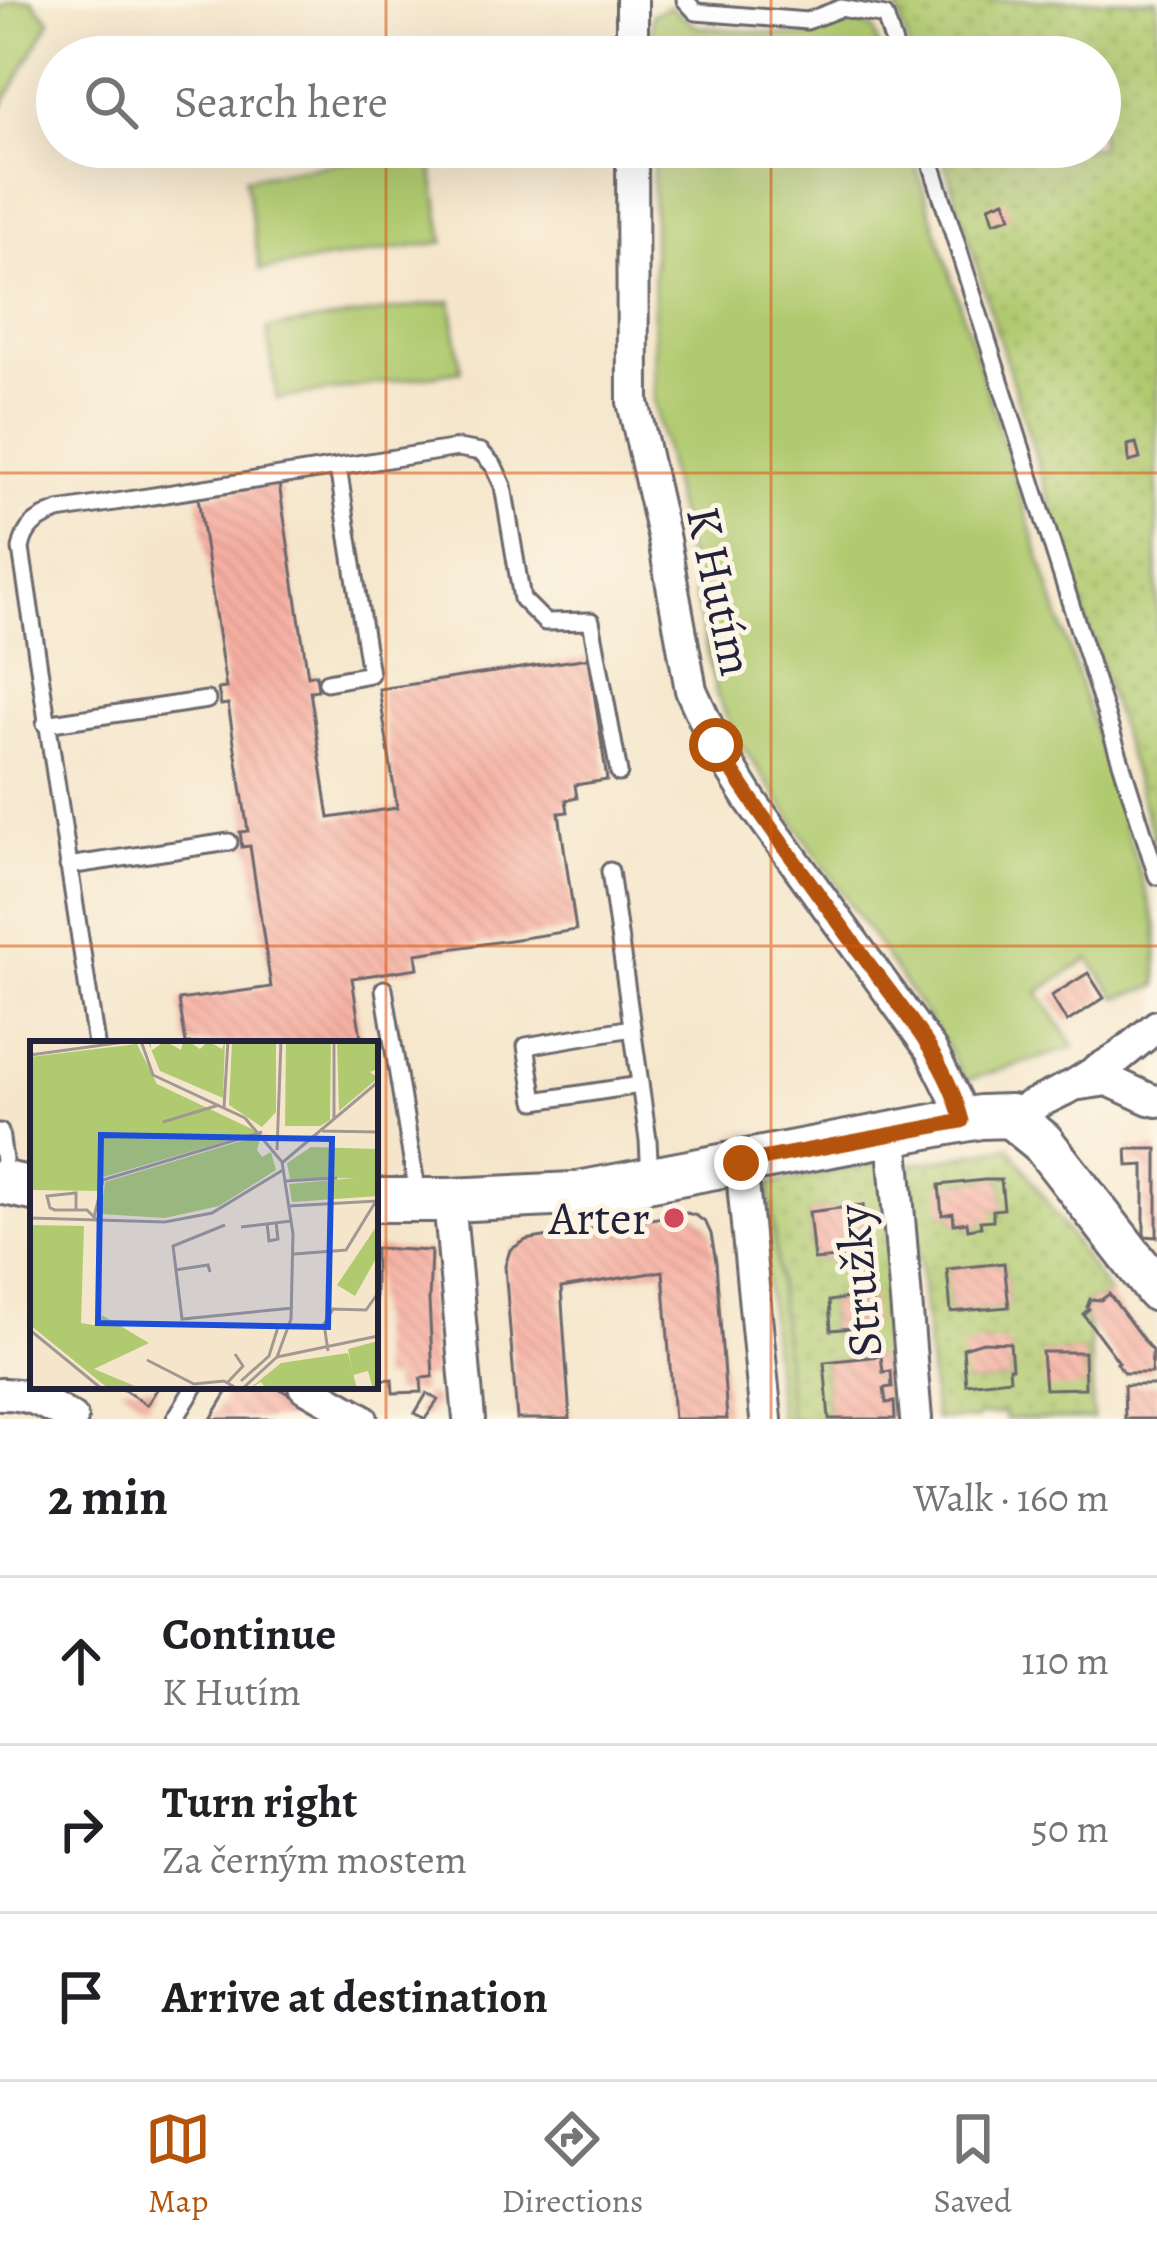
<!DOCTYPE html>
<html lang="en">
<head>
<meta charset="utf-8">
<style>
  body { margin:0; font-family:Alegreya,serif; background:#f2f2f2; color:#202124 }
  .stop { position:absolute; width:36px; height:36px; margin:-27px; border:9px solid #b45309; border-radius:50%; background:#fff }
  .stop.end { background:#b45309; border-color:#fff; box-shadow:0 3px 12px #0008 }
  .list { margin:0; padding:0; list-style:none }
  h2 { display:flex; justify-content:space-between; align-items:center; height:156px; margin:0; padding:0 48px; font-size:51px }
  h2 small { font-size:39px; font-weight:400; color:#757577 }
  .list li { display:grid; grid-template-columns:78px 1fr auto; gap:36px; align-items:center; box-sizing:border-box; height:168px; padding:0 48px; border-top:3px solid #e0e0e0 }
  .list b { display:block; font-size:45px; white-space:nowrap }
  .list p { margin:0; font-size:39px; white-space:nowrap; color:#757577 }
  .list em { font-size:39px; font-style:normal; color:#757577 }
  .icon { flex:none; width:66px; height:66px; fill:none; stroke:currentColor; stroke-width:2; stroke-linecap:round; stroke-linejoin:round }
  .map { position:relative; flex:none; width:1157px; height:1419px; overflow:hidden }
  .search { position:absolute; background:#fff; box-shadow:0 12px 48px #0002; left:36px; right:36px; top:36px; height:132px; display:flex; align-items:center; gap:30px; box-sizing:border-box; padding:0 42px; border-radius:66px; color:#757577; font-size:45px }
  .sheet { height:660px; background:#fff }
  nav { display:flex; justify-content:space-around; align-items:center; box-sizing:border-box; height:168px; border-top:3px solid #e0e0e0; background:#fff; font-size:33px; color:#757577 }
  nav a { display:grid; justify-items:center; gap:6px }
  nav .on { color:#b45309 }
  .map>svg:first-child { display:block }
</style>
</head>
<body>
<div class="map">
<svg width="1157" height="1419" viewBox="0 0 1157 1419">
  <defs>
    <pattern id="garden-dots" width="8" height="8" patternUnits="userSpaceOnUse" patternTransform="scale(3)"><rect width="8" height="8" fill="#b0ca70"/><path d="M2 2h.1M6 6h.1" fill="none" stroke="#97ad62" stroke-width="1.8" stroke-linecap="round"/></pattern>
    <pattern id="building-back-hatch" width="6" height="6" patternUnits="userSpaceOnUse" patternTransform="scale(3)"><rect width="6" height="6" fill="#f6afa1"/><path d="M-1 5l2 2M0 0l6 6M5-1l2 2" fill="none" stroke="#d3968c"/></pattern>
  </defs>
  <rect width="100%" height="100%" fill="#fcf5e5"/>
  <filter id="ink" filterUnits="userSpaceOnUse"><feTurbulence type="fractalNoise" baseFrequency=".00833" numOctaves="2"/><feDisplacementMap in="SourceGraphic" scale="24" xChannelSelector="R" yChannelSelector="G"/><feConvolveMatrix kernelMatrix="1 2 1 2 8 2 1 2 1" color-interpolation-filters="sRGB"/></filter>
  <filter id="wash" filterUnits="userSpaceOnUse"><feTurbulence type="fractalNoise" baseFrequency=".004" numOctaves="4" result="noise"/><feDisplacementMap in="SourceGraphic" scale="48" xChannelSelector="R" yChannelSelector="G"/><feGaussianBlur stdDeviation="2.7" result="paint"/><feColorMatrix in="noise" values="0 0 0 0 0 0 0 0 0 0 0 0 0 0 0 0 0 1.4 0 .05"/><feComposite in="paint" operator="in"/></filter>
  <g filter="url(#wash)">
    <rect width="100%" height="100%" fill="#f5e6cb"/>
    <!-- green -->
    <g fill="#b0ca70" stroke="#697656" stroke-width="3">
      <path d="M13,0H32L50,21L0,110V7Z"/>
      <path d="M669,6L697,27L807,37L849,20L873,29L882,57H652V15Z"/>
      <path d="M653,147H910L1157,927V986L1117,998L1089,959L1038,992L1075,1047L965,1081L944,1042L734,734L716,693L654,403Z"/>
      <path d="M429,149L444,242L260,270L245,178Z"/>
      <path d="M451,301L461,371L277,399L267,329Z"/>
      <path d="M770,1184L790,1419H779L759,1198L763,1186Z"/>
    </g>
    <!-- garden -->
    <g fill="url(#garden-dots)" stroke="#697656" stroke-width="3" fill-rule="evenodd">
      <path d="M894,0H1157V849L940,147H1100V57H912Z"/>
      <path d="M1010,1147L1109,1294L1101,1300L1090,1299L1089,1309L1083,1314L1090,1331L1093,1419H1005L1004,1413L977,1416V1419H935L910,1165ZM983,1180H1001L1003,1209L993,1210L980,1221V1227L969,1229L967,1222L954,1223L953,1213L942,1214L957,1183ZM1004,1264L1008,1306L951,1312L948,1269ZM983,1342H993L1012,1367L1009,1368L1010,1379L966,1383ZM1084,1352V1388L1042,1353Z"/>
      <path d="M880,1163L907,1419H895L894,1403H886L880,1357L824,1362L829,1419H790L770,1184ZM863,1205L868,1252L862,1256L814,1260L809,1213ZM871,1291L831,1330L829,1301L855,1297V1292Z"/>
    </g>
    <g id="blocks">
      <!-- building -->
      <g fill="url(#building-back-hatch)">
        <path d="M1005,200L1011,217L994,222L989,206Z"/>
        <path d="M1136,443L1140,459L1129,462L1128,445Z"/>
        <path d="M279,484L308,676L316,674L318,690L310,691L329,818L397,808L379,689L589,658L607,780L575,785L577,798L566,800L568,812L559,813L576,930L416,954L418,968L352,978L362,1044H186L179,1000L271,987L250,846L242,847L240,832L248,831L228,704L221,705L218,689L226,688L198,497Z"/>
        <path d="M1088,973L1104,998L1067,1022L1051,996Z"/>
        <path d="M1127,1149H1157V1237L1145,1236L1144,1233V1165L1128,1166Z"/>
        <path d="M984,1180H1001L1004,1209L993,1210V1220L980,1221L981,1227L968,1229L967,1222L954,1224L953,1213L942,1215L939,1185Z"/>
        <path d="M863,1205L867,1253L862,1256L814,1260L809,1212Z"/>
        <path d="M687,1213L697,1216L706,1223L711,1234L716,1262L727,1419H674L663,1271L561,1288L570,1419H517L505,1266L510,1250L526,1240Z"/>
        <path d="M375,1248L431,1251L429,1301L433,1377L421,1378L422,1392L393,1393L392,1379L380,1380L375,1301Z"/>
        <path d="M1004,1263L1009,1307L951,1312L947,1269Z"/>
        <path d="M871,1290L874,1326L831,1330L829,1301L855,1297V1292Z"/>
        <path d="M1109,1294L1152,1351L1151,1373H1124L1117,1363L1119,1362L1083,1314L1089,1309L1087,1307L1090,1299L1101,1300Z"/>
        <path d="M983,1342L1010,1343L1012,1368H1009L1010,1379L966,1384L963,1348Z"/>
        <path d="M1042,1352H1084L1085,1388L1045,1389Z"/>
        <path d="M881,1356L883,1372L891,1371L892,1387L884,1388L886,1403L894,1402L895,1419H829L824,1362Z"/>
        <path d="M1124,1385H1157V1419H1125Z"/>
        <path d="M118,1386H159L147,1405Z"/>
        <path d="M231,1386H275L330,1419H211Z"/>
        <path d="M427,1393L438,1400L425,1419L415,1413Z"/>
      </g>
    </g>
  </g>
  <g filter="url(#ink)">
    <use href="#blocks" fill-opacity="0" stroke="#6c676d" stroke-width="3"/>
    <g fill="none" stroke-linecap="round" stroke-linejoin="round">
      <!-- lane casing -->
      <g stroke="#6c676d" stroke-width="21">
        <g id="lane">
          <path d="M685,0L696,12L807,21L841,8L885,16L898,57"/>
          <path d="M926,147L1157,876"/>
          <path d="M327,682L370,674L338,467"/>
          <path d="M45,724L207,700"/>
          <path d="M68,866L229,842"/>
          <path d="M610,871L648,1140L650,1177"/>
          <path d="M384,989L418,1197"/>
          <path d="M632,1028L526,1046L535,1101L640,1085"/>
          <path d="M96,1044L21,549C25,526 37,519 58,511L458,448L481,452L494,466L503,486L522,599L545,622L591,621L619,773"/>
          <path d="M0,1132L4,1160L0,1176"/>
          <path d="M175,1419L195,1386"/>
        </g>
      </g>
      <!-- street casing -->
      <g stroke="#6c676d" stroke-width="36">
        <g id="street">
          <path d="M632,0V57"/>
          <path d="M632,147L633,402L664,540L691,690L716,745L751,801L931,1050L956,1100L961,1121"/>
          <path d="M1080,1084L1108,1080L1149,1099L1157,1101"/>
          <path d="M1010,1116L1074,1085L1119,1057L1157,1026"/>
          <path d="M892,1135L916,1419"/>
          <path d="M741,1163L766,1419"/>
          <path d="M449,1200L469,1419"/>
          <path d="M304,1386L362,1419"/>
          <path d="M0,1394C30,1393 47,1404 72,1419"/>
        </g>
      </g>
      <!-- secondary casing -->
      <g stroke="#6c676d" stroke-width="48">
        <g id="secondary">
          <path d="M0,1182L33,1189"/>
          <path d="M375,1200H449L573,1194L980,1117L1010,1116L1042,1142L1157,1290"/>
        </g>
      </g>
      <!-- lane -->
      <use href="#lane" stroke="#fff" stroke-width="15"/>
      <!-- street -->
      <use href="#street" stroke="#fff" stroke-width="30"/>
      <!-- secondary -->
      <use href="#secondary" stroke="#fff" stroke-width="42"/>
    </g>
  </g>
  <g fill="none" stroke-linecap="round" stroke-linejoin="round" filter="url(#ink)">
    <!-- route -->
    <path stroke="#b45309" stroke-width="15" d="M716,745C761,818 813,886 863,956C900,1007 946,1058 962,1121L741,1163"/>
  </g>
  <!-- grid -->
  <path fill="none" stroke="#de560e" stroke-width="3" stroke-opacity="0.55" d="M386,0V57M771,0V57M386,147V1419M771,147V1419M0,473H1157M0,946H1157"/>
  <!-- markers -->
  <circle fill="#d1495b" stroke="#fcf5e5" stroke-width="4.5" cx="674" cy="1218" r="12"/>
  <g text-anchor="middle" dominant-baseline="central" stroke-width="10" stroke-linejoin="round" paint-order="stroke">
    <!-- street labels -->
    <g font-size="48" fill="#22223b" stroke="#fcf5e5">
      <text transform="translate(720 591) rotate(78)">K Hutím</text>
      <text transform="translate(859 1281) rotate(-95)">Stružky</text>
    </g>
    <!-- poi labels -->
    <g font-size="48" fill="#22223b" stroke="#fcf5e5" text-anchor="end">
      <text x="650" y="1218">Arter</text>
    </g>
  </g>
  <!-- overview -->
  <g transform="translate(30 1041)">
    <rect width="348" height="348" fill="#f5e6cb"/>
    <path d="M231,94L227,109L232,116L241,111L246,129L189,165L135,177L71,173L75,141ZM348,183V214L325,255L307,244ZM0,184L54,185L51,282L70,285L72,274L119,302L64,328L112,348H79L0,284ZM348,300V348H343L338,330L323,334L318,308Z" fill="#b0ca70"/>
    <path d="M133,0L121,3V10L135,0L151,9L153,1L144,0H158L170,8L178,0L192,8L195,0L193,57L130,30L118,1ZM202,0H246V71L232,86L199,64ZM256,0H301L300,79L290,85H255ZM307,0H348V28L340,31L348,37L309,70ZM107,3L127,43L228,91L70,137L71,150L0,149V16ZM281,106L348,108V155L262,161L259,143L324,137L260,138L257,122ZM318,312L327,348H236L231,341L219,348L251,322Z" fill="#b0ca70"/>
    <path fill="none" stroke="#a19891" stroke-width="3" d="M111,0L123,34L215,77L252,121L263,193L261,278L247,316L212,348M0,14L102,0M194,66L198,0M304,79V0M133,81L189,64M292,90L348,91M247,109L251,0M253,121L348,41M255,140L307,137M259,165L347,160M46,169V152L17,155L20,167L25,169H57L67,179M64,176L73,139L232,91M0,177L135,181L182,172L253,129M237,182L239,200L248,198L246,181M195,184L143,205L152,278L263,267M211,186L261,180M264,213L316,209L346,160M145,229L178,224L180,231M0,289L72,348M298,310L294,283L303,268L336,269L348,252M247,316L348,295M117,319L164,343L194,340L208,348M211,340L239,315L248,286H260M198,341L213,325L205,313"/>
    <path fill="#1d4ed8" fill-opacity="0.15" stroke="#1d4ed8" stroke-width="6" d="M71,94L302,98L298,286L68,282Z"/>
    <rect width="348" height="348" fill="none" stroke="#22223b" stroke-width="6"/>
  </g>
</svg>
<div class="stop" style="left:716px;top:745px"></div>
<div class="stop end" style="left:741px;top:1163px"></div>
<div class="search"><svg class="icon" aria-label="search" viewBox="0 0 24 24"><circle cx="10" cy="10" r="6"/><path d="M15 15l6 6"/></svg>Search here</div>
</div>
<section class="sheet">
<h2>2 min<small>Walk · 160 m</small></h2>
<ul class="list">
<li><svg class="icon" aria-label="ahead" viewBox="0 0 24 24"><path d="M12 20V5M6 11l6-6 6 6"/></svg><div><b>Continue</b><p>K Hutím</p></div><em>110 m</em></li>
<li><svg class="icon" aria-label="right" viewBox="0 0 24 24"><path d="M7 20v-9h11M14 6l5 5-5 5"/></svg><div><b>Turn right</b><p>Za černým mostem</p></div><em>50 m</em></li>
<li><svg class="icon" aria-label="arrive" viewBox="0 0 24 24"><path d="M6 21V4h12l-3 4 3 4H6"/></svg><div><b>Arrive at destination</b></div></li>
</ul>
</section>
<nav>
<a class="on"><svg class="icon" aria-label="map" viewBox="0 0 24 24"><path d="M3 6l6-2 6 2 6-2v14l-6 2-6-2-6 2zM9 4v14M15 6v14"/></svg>Map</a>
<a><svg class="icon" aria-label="directions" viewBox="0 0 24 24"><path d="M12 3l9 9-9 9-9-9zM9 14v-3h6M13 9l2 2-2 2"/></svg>Directions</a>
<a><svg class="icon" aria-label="saved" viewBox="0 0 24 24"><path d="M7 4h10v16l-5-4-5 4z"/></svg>Saved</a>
</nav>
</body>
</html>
